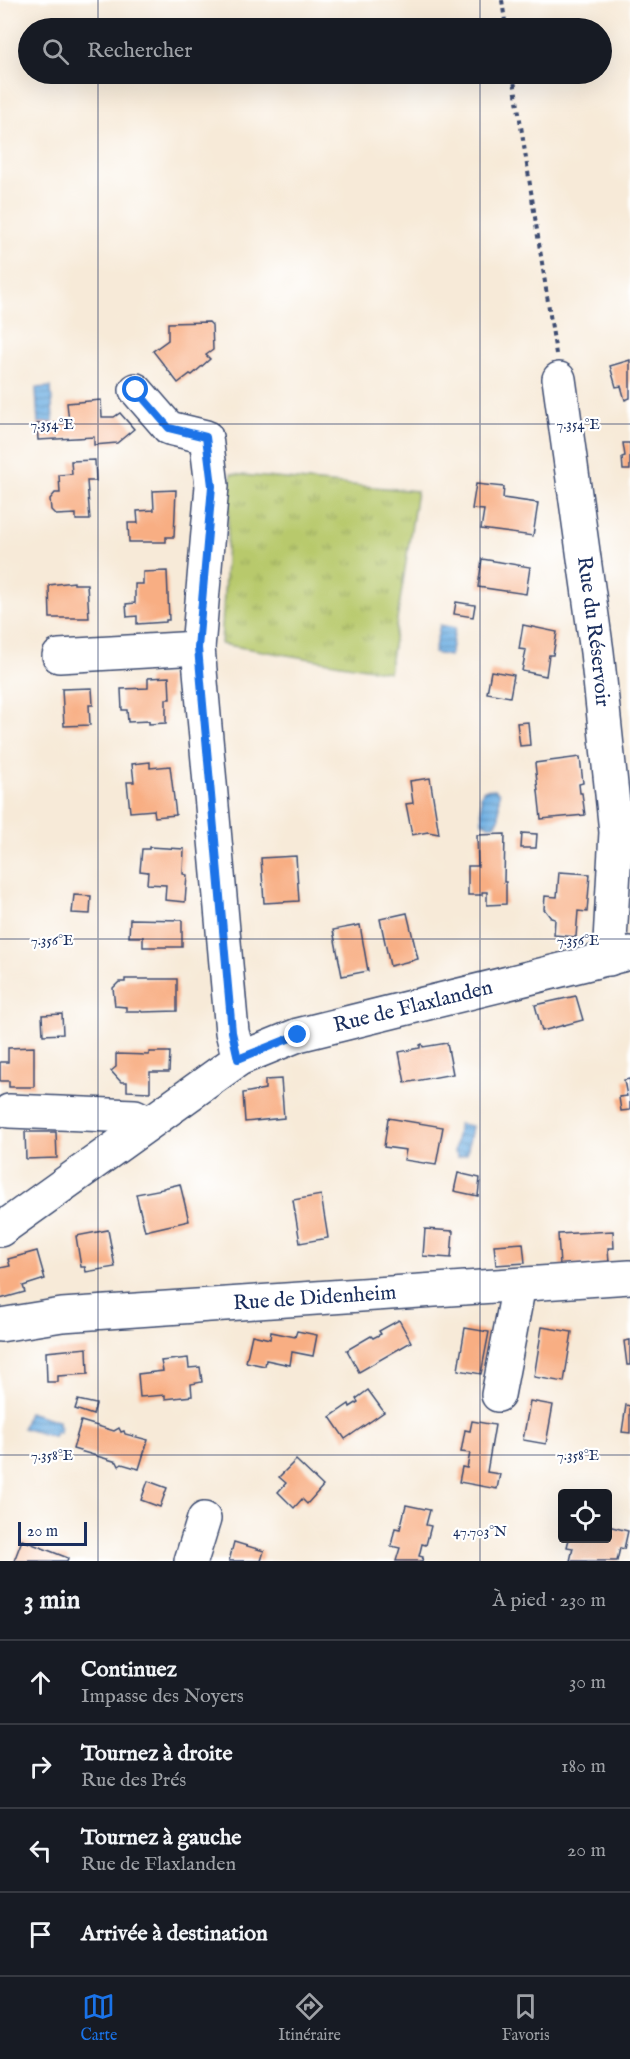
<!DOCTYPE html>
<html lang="fr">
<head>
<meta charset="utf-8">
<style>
  body { margin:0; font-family:"IM FELL English",serif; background:#20242c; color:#f1f3f6 }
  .controls { position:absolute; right:18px; bottom:18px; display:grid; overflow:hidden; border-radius:6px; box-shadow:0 6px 24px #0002 }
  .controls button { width:54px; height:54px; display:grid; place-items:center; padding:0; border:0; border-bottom:2px solid #363941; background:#171b24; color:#f1f3f6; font:30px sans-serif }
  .scale { position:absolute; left:18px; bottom:15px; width:69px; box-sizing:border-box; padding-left:6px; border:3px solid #1b2f5e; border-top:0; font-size:16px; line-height:21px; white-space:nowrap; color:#1b2f5e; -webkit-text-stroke:4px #fff; paint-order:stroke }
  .stop { position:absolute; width:18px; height:18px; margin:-14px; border:4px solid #1a73e8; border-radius:50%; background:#fff }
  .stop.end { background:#1a73e8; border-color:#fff; box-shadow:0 2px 6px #0008 }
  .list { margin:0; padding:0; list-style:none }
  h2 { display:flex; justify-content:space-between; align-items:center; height:78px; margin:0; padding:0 24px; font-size:26px }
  h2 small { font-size:20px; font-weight:400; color:#9ea1a6 }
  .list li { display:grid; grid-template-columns:39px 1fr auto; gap:18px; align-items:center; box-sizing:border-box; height:84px; padding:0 24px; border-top:2px solid #363941 }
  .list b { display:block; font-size:22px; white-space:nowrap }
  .list p { margin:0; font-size:20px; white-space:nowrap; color:#9ea1a6 }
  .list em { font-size:20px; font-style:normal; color:#9ea1a6 }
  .icon { flex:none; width:33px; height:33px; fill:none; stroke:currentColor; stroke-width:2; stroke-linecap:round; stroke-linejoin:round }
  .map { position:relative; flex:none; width:630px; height:1561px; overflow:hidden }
  .search { position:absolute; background:#171b24; box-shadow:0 6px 24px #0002; left:18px; right:18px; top:18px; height:66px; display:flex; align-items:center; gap:15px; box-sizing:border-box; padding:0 21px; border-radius:33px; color:#9ea1a6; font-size:22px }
  .sheet { height:414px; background:#171b24 }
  nav { display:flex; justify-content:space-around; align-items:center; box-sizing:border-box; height:84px; border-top:2px solid #363941; background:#171b24; font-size:16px; color:#9ea1a6 }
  nav a { display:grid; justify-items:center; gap:3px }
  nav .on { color:#1a73e8 }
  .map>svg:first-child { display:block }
</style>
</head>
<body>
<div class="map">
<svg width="630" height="1561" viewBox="0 0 630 1561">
  <defs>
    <pattern id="grass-tufts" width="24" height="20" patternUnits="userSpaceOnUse" patternTransform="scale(1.5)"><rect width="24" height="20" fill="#b8c96c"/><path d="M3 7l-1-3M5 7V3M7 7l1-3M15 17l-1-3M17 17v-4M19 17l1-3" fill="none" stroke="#95a45c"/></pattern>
    <pattern id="water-rules" width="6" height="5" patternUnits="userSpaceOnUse" patternTransform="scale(1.5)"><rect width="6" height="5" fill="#70b0e3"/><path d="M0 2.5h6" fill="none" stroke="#5b90bb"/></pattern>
  </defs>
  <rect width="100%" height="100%" fill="#fff"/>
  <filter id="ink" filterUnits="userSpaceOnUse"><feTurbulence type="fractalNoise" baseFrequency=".0167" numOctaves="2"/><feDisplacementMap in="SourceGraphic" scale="12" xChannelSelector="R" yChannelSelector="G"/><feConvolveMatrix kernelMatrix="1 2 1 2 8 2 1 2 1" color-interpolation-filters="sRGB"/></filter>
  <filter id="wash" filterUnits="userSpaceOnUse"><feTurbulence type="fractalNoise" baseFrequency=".008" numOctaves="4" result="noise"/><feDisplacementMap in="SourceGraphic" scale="24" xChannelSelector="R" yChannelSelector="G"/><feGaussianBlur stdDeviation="1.35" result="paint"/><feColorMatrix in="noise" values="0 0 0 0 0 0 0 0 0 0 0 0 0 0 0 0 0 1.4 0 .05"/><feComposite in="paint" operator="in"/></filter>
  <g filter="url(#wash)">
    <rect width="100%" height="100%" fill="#f7ead8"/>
    <!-- grass -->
    <path fill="url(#grass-tufts)" stroke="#6a7c65" stroke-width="1.5" d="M231,474L417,491L389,672L221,644Z"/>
    <!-- water -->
    <g fill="url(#water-rules)" stroke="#4670a0" stroke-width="1.5">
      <path d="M51,387L53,422L38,423L36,388Z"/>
      <path d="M440,625L455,628L450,656L434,653Z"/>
      <path d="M495,789L499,793V819L495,825H488L482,822L481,795L484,790Z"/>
      <path d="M459,1124L472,1126L467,1154L458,1157L456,1153L454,1152Z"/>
      <path d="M28,1412L59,1421L58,1426L61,1427L59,1433L56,1432L54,1437L23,1428Z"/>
    </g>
    <g id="blocks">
      <!-- building -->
      <g fill="#f8ae83">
        <path d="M209,322L212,325L213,350L206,355L210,359L192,375L190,374L178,383L153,351L168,340V323Z"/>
        <path d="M630,360V398L625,400L621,386L616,387L610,366Z"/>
        <path d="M101,400L102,417H114L120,413L134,429L117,443L94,445V437L38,440L37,424L69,422L67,403Z"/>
        <path d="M623,443H630V470H623L622,457L625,456Z"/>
        <path d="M95,460L96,481H87L90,520H76V514L56,515L51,510L50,499L55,493H60L59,475L72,474L71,461Z"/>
        <path d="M476,484L504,487L503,498L538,503L533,536L481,529L484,510L472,509Z"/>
        <path d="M176,490L174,537H166V542H129L128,523H138L137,511L154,510L153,491Z"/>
        <path d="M482,559L530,567L526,594L478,587Z"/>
        <path d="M167,571L169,620H166V622L137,624V616L127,617L126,604L135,603V584H143V572Z"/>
        <path d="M74,582V584H87L89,618H50L49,585Z"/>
        <path d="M456,602L475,605L473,617L454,614Z"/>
        <path d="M523,625L557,632L553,655H549L546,676L522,671L526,650L519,649Z"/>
        <path d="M491,671L514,675L510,697L487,693Z"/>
        <path d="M169,677L170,699H166V723L149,724V721L128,722L127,710H122L121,689L148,688V678Z"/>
        <path d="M92,688L93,705H89L90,725L64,726L62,689Z"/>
        <path d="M528,722L530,745L520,746L517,723Z"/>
        <path d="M580,757L583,783L579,784L580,793H582L585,815L541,819L535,763Z"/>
        <path d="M150,762V768L170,766L176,815L155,817L154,810L130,812L127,782H134L132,764Z"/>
        <path d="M430,778L439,834L428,832L412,835L406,804L413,803L410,781Z"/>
        <path d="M522,833L537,834L536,848H521Z"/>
        <path d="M505,834L504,882H506V904L487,905V892H482V895H468V866H478L477,835Z"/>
        <path d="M149,847L184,849L183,874L187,875L185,902L165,900L166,885L147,884L148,872L140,871L142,849H149Z"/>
        <path d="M296,856L299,901L264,903L261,858Z"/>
        <path d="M559,872L590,874L587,912L578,911L576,937L554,935L555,919L551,918L544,909L545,896L557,897Z"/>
        <path d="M74,895L91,896L90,914L72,913Z"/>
        <path d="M407,913L418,959L390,966L380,919Z"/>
        <path d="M130,919L182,920V947H143V937H129Z"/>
        <path d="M360,925L368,971L342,976L333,930Z"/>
        <path d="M125,979H177V1011L142,1012L141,1011H126V1007L115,1006L113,988L119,982H125Z"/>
        <path d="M576,996L583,1020L542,1031L535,1005Z"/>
        <path d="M62,1014L63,1034L43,1035L42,1015Z"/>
        <path d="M447,1043L453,1074L405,1083L399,1052L420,1048V1045L422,1044L423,1047Z"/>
        <path d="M34,1047V1087H9V1081H0V1062H8V1048Z"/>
        <path d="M149,1052H170L169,1072H150V1092L127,1091V1082H121L111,1071L116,1067V1054L149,1055Z"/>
        <path d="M281,1079L284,1118L245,1122L243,1093L265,1089V1080Z"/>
        <path d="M630,1079V1110L621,1111L619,1097L627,1096L624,1080Z"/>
        <path d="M388,1118L443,1127L436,1165L404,1160L406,1150L384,1147Z"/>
        <path d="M25,1132H56L57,1158L26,1159Z"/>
        <path d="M458,1173L480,1178L478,1196L454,1191Z"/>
        <path d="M180,1184L189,1221L145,1231L136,1194L163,1189V1188Z"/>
        <path d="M321,1195L328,1238L300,1243L293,1200Z"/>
        <path d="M425,1229L453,1231L451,1258L423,1256Z"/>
        <path d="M108,1230L115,1267L86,1272L85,1267H81L76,1236Z"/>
        <path d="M613,1231L614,1248H608L609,1263L560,1266L558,1234Z"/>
        <path d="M523,1243L525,1263L496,1265L494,1245Z"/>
        <path d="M37,1251L45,1279L23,1286L25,1292L0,1299V1268L10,1266L8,1259Z"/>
        <path d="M399,1320L411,1342L359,1372L347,1350L371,1336L373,1338L381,1334L379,1331Z"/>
        <path d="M542,1327L572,1332L564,1382L534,1377Z"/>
        <path d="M465,1328L489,1332L481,1374L458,1370Z"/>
        <path d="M297,1331L317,1335L313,1356L292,1352L290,1365L266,1360L265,1366L246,1362L252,1335L270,1339L271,1332L295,1337Z"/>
        <path d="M630,1340V1365H627L624,1341Z"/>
        <path d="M87,1348L88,1374L58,1376V1382H47L46,1352Z"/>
        <path d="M188,1358L189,1368L200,1367L202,1382L191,1384L192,1396L165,1399V1395L140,1397L138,1374L163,1371L161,1361Z"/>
        <path d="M368,1390L384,1412L345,1439L330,1417L349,1404L350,1407L358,1402L356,1399Z"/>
        <path d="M78,1400L96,1404L93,1415L75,1409Z"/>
        <path d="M530,1401L553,1405L546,1444L523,1440Z"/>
        <path d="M626,1405L630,1406V1433L622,1432Z"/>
        <path d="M81,1421L114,1431L119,1428L121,1432L124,1431L125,1434L148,1440L139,1469L122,1464L119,1466L117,1462L73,1449Z"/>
        <path d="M472,1421L495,1425L487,1472L500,1474L497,1489L459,1482L462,1467L467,1468L470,1453L461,1452L465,1430L470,1431Z"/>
        <path d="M296,1460L323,1486L307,1504L302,1499L294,1508L278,1492L286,1483L279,1477Z"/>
        <path d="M148,1481L167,1488L160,1507L141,1500Z"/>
        <path d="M406,1505L430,1510L426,1525L431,1526L426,1545L422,1544L419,1556L423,1557L422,1561H396L400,1548L391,1546L395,1528L400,1529Z"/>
        <path d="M608,1526L628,1531L624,1549L620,1548L617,1561H570L573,1548L567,1547L569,1539H608Z"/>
        <path d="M22,1540L68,1558L67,1561H14Z"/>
        <path d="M234,1542L264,1551L261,1561H229Z"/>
      </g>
    </g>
  </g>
  <g filter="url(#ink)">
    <use href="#blocks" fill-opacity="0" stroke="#3c4b70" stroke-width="1.5"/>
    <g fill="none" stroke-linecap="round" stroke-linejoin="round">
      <!-- minor casing -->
      <g stroke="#3c4b70" stroke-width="36">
        <g id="minor">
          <path id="s1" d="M559,379L597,652L616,832L609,959"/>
          <path d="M136,390L169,428L206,437L212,486L198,648L232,1032L239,1059"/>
          <path d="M59,656L198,648"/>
          <path d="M9,1111L135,1116L149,1123"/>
          <path id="s2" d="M0,1230L239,1059L298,1035L630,953"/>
          <path id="s3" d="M0,1325L62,1315L630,1277"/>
          <path d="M498,1395L519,1285"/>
          <path d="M191,1561L204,1519"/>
        </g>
      </g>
      <!-- path -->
      <g stroke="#3c4b70" stroke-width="4" stroke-dasharray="4.5 4.5" stroke-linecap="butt">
        <path d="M502,0L506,28"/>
        <path d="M513,74L556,354"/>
      </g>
      <!-- minor -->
      <use href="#minor" stroke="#fff" stroke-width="33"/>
    </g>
  </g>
  <g fill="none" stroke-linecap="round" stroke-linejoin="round" filter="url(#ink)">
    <!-- route -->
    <path stroke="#1a73e8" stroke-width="8" d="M136,390L169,428L206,437L212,486L198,648L232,1032L238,1059L298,1035"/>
  </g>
  <!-- ticks -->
  <path fill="none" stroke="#1b2f5e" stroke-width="1.5" stroke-opacity="0.45" d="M98,0V28M480,0V28M98,74V1561M480,74V1561M0,424H630M0,939H630M0,1455H630"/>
  <g text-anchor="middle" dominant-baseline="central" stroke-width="4.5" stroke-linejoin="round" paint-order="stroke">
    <!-- street labels -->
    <g font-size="21" fill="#1b2f5e" stroke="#fff">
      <text stroke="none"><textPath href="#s1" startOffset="255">Rue du Réservoir</textPath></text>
      <text stroke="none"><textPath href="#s2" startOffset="476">Rue de Flaxlanden</textPath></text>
      <text stroke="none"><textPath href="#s3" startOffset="316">Rue de Didenheim</textPath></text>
    </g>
  </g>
  <g font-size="15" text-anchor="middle" fill="#1b2f5e" stroke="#fff" stroke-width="4.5" stroke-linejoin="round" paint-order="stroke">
    <text x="578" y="429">7.354°E</text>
    <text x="52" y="429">7.354°E</text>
    <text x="52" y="945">7.356°E</text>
    <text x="578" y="945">7.356°E</text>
    <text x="52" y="1460">7.358°E</text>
    <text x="578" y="1460">7.358°E</text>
    <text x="480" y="1536">47.703°N</text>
  </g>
</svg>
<div class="controls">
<button><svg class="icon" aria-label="locate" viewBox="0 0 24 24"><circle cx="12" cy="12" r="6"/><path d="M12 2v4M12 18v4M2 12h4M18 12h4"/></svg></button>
</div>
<div class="scale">20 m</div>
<div class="stop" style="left:136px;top:390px"></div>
<div class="stop end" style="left:298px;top:1035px"></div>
<div class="search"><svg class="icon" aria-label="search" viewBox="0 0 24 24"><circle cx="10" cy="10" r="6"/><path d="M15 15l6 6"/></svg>Rechercher</div>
</div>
<section class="sheet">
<h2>3 min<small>À pied · 230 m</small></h2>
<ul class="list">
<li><svg class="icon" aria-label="ahead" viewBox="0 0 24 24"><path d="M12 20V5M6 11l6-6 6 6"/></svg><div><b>Continuez</b><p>Impasse des Noyers</p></div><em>30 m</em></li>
<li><svg class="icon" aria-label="right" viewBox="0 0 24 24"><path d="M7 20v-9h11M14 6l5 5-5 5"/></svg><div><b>Tournez à droite</b><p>Rue des Prés</p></div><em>180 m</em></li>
<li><svg class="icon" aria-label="left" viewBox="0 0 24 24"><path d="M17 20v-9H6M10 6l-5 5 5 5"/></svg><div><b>Tournez à gauche</b><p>Rue de Flaxlanden</p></div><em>20 m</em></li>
<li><svg class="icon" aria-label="arrive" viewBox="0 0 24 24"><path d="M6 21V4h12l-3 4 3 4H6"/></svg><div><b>Arrivée à destination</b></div></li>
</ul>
</section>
<nav>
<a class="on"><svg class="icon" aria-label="map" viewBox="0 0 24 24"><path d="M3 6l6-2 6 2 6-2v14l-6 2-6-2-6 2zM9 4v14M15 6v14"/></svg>Carte</a>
<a><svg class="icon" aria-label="directions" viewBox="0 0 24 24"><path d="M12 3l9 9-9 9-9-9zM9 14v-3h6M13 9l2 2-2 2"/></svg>Itinéraire</a>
<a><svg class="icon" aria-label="saved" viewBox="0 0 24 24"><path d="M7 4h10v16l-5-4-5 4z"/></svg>Favoris</a>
</nav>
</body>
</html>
